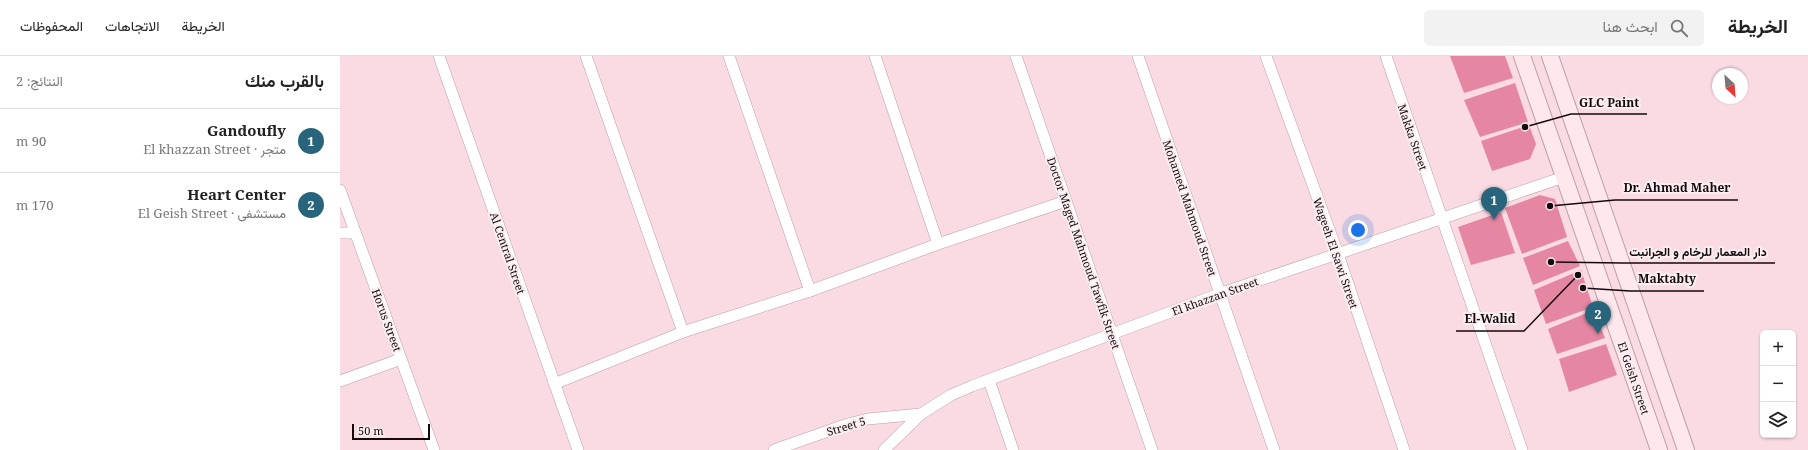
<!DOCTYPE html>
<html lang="ar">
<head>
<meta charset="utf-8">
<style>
  body { margin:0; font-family:"Noto Serif",Vazirmatn,serif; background:#f2f2f2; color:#222; direction:rtl }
  .controls { position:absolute; right:12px; bottom:12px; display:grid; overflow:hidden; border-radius:6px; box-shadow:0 1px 3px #0004 }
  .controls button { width:36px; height:36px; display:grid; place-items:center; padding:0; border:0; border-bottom:1px solid #e0e0e0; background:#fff; color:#222; font:20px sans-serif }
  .compass { position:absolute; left:1372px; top:12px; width:36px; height:36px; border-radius:50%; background:#fff; box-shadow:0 1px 3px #0004; rotate:154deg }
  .scale { position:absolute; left:12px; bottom:10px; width:78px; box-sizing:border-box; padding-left:4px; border:2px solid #140a0d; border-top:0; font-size:11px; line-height:14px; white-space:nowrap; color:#140a0d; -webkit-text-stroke:3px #fbeef1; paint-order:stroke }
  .you { position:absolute; left:1018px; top:174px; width:14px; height:14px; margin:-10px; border:3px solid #fff; border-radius:50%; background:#1a73e8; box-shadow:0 0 0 6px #1a73e833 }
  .badge { display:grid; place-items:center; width:26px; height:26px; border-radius:50%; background:#28657c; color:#fff; font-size:13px; font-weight:700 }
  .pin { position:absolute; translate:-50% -33px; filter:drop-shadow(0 1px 2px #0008) }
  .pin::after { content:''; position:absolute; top:21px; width:14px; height:12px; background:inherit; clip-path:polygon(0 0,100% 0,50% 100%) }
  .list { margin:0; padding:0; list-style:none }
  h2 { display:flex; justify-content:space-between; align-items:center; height:52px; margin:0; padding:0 16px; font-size:17px }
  h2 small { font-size:13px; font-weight:400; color:#767676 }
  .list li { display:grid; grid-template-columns:26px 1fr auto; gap:12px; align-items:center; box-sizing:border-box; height:64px; padding:0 16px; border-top:1px solid #e0e0e0 }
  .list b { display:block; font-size:15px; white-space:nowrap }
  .list p { margin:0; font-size:13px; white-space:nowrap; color:#767676 }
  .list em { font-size:13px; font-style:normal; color:#767676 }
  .icon { flex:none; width:22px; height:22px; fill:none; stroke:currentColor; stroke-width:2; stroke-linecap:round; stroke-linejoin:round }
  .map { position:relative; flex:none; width:1468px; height:394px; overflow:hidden; direction:ltr }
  header { display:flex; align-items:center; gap:24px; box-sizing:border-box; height:56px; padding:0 20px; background:#fff; border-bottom:1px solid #e0e0e0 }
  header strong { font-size:19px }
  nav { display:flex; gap:22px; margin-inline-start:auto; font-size:14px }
  .search { width:280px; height:36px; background:#f2f2f2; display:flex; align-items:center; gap:10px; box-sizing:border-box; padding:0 14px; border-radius:6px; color:#767676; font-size:15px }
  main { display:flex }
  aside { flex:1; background:#fff }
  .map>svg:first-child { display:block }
</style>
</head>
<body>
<header>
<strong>الخريطة</strong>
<div class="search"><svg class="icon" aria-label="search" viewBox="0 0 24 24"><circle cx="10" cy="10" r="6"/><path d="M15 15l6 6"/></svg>ابحث هنا</div>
<nav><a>الخريطة</a><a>الاتجاهات</a><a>المحفوظات</a></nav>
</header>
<main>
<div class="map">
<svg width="1468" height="394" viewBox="0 0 1468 394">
  <rect width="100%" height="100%" fill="#fadbe3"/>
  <!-- building -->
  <g fill="#e587a3">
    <path d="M1110,0H1165L1173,22L1124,37Z"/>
    <path d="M1175,27L1188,66L1140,81L1124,44Z"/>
    <path d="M1189,69L1196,88L1190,103L1152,115L1141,85Z"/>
    <path d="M1200,139L1215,143L1227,181L1182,198L1165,152Z"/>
    <path d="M1161,156L1175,197L1131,209L1118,171Z"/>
    <path d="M1228,185L1240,210L1193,229L1183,202Z"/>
    <path d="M1241,214L1253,251L1206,268L1194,234Z"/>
    <path d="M1254,254L1265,282L1217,298L1208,273Z"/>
    <path d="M1266,288L1277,319L1229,336L1219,303Z"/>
  </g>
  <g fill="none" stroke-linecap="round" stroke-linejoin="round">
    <!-- street casing -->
    <g stroke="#bd9fa6" stroke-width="12">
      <g id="street">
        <path d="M99,0L238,394"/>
        <path d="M246,0L343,276"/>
        <path d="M389,0L470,235"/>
        <path d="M535,0L598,188"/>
        <path d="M676,0L812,394"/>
        <path d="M798,0L934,394"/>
        <path d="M926,0L998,198L1064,394"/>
        <path d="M1046,0L1182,394"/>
        <path d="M0,134L94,394"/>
        <path d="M0,177H15"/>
        <path d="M649,324L673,394"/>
        <path d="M0,325L61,303"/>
        <path d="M214,328L343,276L470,235L598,188L726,145"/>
        <path d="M434,394L508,368L528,363L581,358"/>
        <path d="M544,394L581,358L611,339L632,330L879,238L1224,121"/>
      </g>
    </g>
    <!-- secondary casing -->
    <g stroke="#bd9fa6" stroke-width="18">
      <g id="secondary">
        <path d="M1182,0L1319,394"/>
        <path d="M1210,0L1346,394"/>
      </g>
    </g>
    <!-- street -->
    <use href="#street" stroke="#fff" stroke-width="11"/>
    <!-- secondary -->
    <use href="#secondary" stroke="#fee8ee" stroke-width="16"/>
  </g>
  <g text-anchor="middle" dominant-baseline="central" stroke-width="4" stroke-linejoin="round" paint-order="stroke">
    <!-- street labels -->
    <g font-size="11" fill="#140a0d" stroke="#fbeef1">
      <text transform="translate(1073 81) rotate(71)">Makka Street</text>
      <text transform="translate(850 152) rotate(71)">Mohamed Mahmoud Street</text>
      <text transform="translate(168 197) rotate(71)">Al Central Street</text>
      <text transform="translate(744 197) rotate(71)">Doctor Maged Mahmoud Tawfik Street</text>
      <text transform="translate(996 197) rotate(71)">Wageeh El Sawi Street</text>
      <text transform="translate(875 240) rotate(-20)">El khazzan Street</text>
      <text transform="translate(47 264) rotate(70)">Horus Street</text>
      <text transform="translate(1294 322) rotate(71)">El Geish Street</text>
      <text transform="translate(506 370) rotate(-17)">Street 5</text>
    </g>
  </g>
  <!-- callouts -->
  <path fill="none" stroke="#140a0d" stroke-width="1.5" d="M1185 71L1231 58H1307M1210 150L1275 144H1398M1211 206L1282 207H1435M1243 232L1290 235H1364M1238 219L1184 275H1116"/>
  <g fill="#140a0d" stroke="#fbeef1" stroke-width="1.5">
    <circle cx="1185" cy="71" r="4"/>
    <circle cx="1210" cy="150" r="4"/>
    <circle cx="1211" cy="206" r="4"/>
    <circle cx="1243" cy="232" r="4"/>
    <circle cx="1238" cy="219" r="4"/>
  </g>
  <g font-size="12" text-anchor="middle" font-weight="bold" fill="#140a0d" stroke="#fbeef1" stroke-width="4" stroke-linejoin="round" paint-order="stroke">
    <text x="1269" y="51">GLC Paint</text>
    <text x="1337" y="136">Dr. Ahmad Maher</text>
    <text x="1358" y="200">دار المعمار للرخام و الجرانبت</text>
    <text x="1327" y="227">Maktabty</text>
    <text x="1150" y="267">El-Walid</text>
  </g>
</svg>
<div class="controls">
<button>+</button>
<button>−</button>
<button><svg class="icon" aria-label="layers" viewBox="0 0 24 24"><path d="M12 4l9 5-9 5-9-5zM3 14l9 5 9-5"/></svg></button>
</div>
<svg class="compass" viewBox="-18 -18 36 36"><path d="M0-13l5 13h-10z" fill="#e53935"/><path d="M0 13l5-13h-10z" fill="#767676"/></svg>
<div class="scale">50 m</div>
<div class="you"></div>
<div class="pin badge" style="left:1154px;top:164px">1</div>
<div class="pin badge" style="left:1258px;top:278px">2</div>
</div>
<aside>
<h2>بالقرب منك<small>النتائج: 2</small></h2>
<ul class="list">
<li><span class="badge">1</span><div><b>Gandoufly</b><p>متجر · El khazzan Street</p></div><em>90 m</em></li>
<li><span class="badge">2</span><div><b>Heart Center</b><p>مستشفى · El Geish Street</p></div><em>170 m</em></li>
</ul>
</aside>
</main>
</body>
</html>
